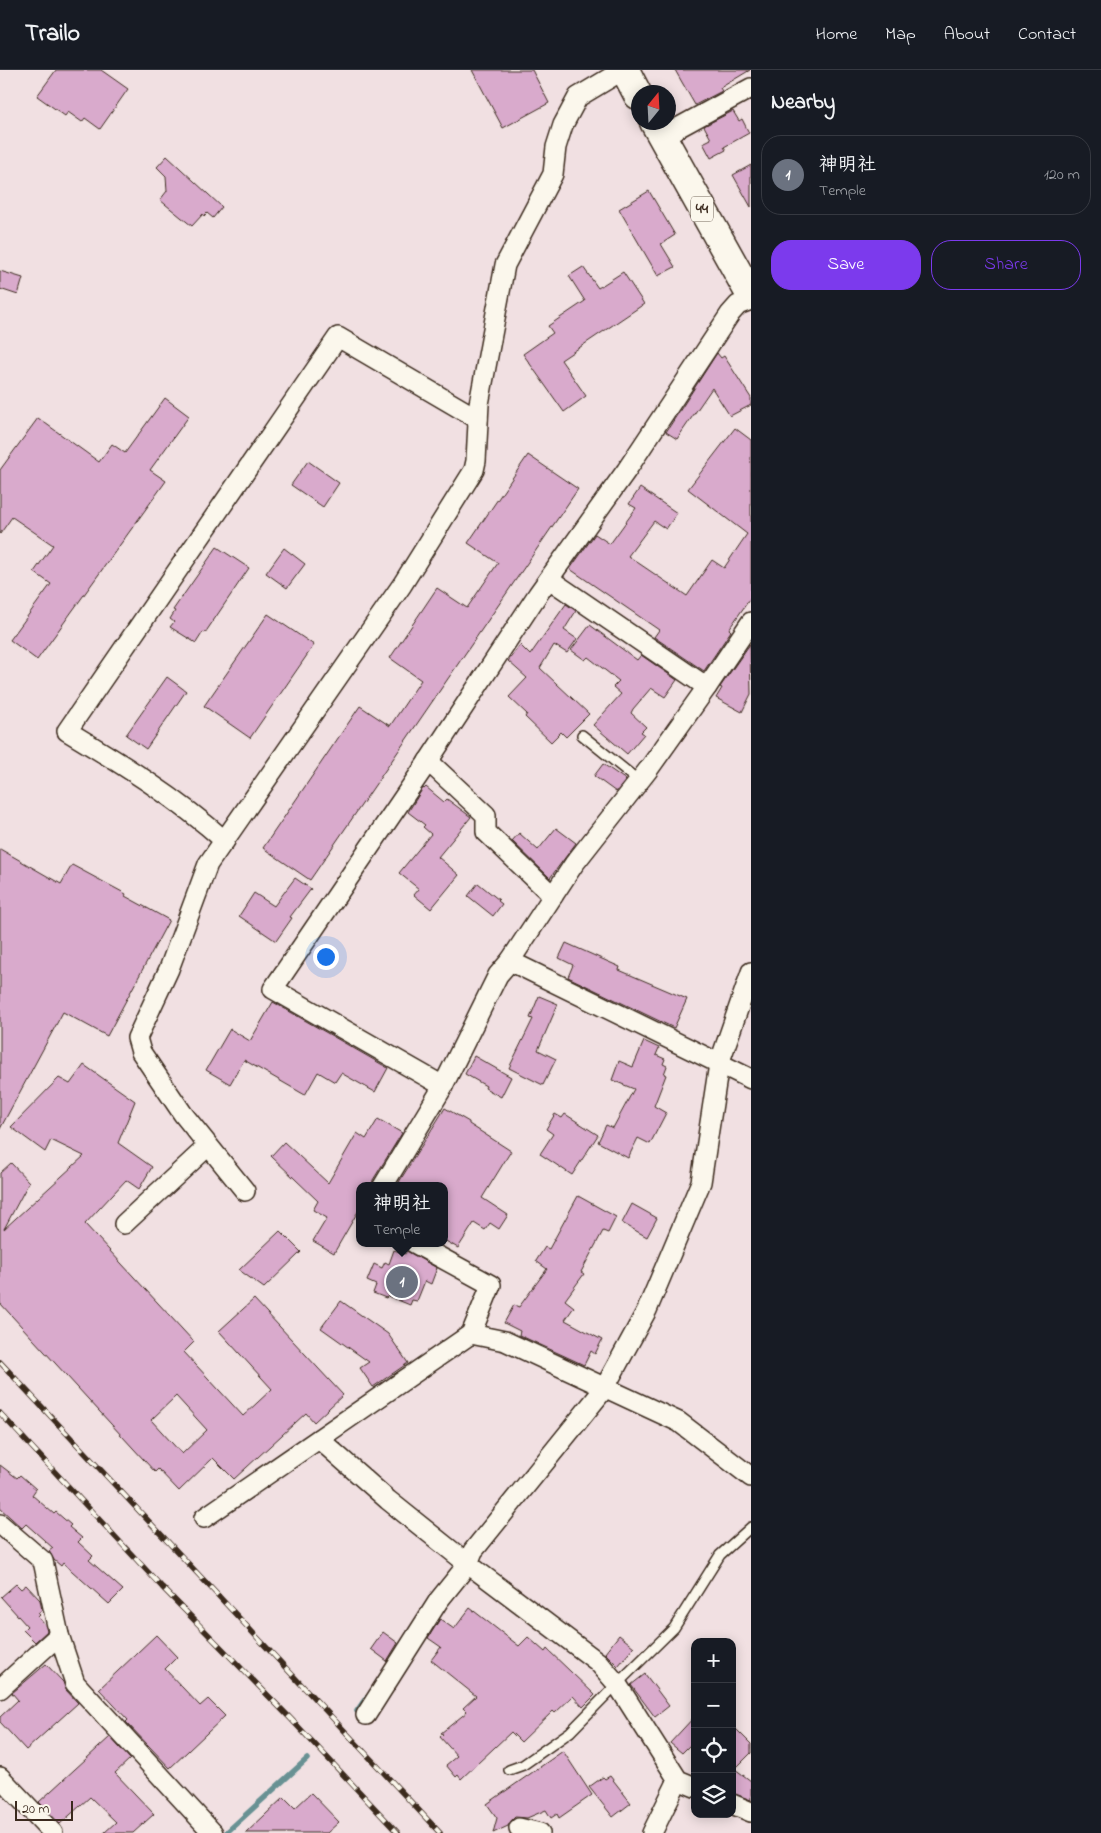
<!DOCTYPE html>
<html lang="en">
<head>
<meta charset="utf-8">
<style>
  body { margin:0; font-family:"Indie Flower","Klee One",sans-serif; background:#20242c; color:#f1f3f6 }
  .controls { position:absolute; right:15px; bottom:15px; display:grid; overflow:hidden; border-radius:10px; box-shadow:0 2px 12px #0003 }
  .controls button { width:45px; height:45px; display:grid; place-items:center; padding:0; border:0; border-bottom:1px solid #363941; background:#171b24; color:#f1f3f6; font:25px sans-serif }
  .compass { position:absolute; left:631px; top:15px; width:45px; height:45px; border-radius:50%; background:#171b24; box-shadow:0 2px 12px #0003; rotate:18deg }
  .scale { position:absolute; left:15px; bottom:12px; width:58px; box-sizing:border-box; padding-left:5px; border:2px solid #3b2a1e; border-top:0; font-size:14px; line-height:18px; white-space:nowrap; color:#3b2a1e; -webkit-text-stroke:4px #fbf7ec; paint-order:stroke }
  .you { position:absolute; left:325px; top:886px; width:18px; height:18px; margin:-12px; border:4px solid #fff; border-radius:50%; background:#1a73e8; box-shadow:0 0 0 8px #1a73e833 }
  .badge { display:grid; place-items:center; width:32px; height:32px; border-radius:50%; background:#7c3aed; color:#fff; font-size:16px; font-weight:700 }
  .pin { position:absolute; translate:-50% -50%; border:2px solid #fff; box-shadow:0 1px 5px #0006 }
  .popup { position:absolute; left:356px; top:1112px; width:92px; height:65px; box-sizing:border-box; display:grid; place-content:center; border-radius:10px; background:#171b24; filter:drop-shadow(0 1px 4px #0005); font-size:16px; white-space:nowrap; color:#9ea1a6 }
  .popup b { font-size:19px; color:#f1f3f6 }
  .popup::after { content:''; position:absolute; left:50%; top:100%; margin-left:-10px; border:10px solid transparent; border-top-color:#171b24 }
  .list { margin:0; padding:0; list-style:none }
  h2 { display:flex; justify-content:space-between; align-items:center; height:65px; margin:0; padding:0 20px; font-size:21px }
  h2 small { font-size:16px; font-weight:400; color:#9ea1a6 }
  .list li { display:grid; grid-template-columns:32px 1fr auto; gap:15px; align-items:center; box-sizing:border-box; height:80px; margin:0 10px 10px; padding:0 10px; border:1px solid #363941; border-radius:20px }
  .list b { display:block; font-size:19px; white-space:nowrap }
  .list p { margin:0; font-size:16px; white-space:nowrap; color:#9ea1a6 }
  .list em { font-size:16px; font-style:normal; color:#9ea1a6 }
  .actions { display:flex; gap:10px; padding:15px 20px }
  .actions a { flex:1; padding:11px 0; border:1px solid #7c3aed; border-radius:20px; text-align:center; font-size:18px; color:#7c3aed }
  .actions .main { background:#7c3aed; color:#fff }
  .icon { flex:none; width:28px; height:28px; fill:none; stroke:currentColor; stroke-width:2; stroke-linecap:round; stroke-linejoin:round }
  .map { position:relative; flex:none; width:751px; height:1763px; overflow:hidden }
  header { display:flex; align-items:center; gap:30px; box-sizing:border-box; height:70px; padding:0 25px; background:#171b24; border-bottom:1px solid #363941 }
  header strong { font-size:24px }
  nav { display:flex; gap:28px; margin-inline-start:auto; font-size:18px }
  main { display:flex }
  aside { flex:1; background:#171b24 }
  .map>svg:first-child { display:block }
</style>
</head>
<body>
<header>
<strong>Trailo</strong>
<nav><a>Home</a><a>Map</a><a>About</a><a>Contact</a></nav>
</header>
<main>
<div class="map">
<svg width="751" height="1763" viewBox="0 0 751 1763">
  <rect width="100%" height="100%" fill="#f1e0e2"/>
  <filter id="ink" filterUnits="userSpaceOnUse"><feTurbulence type="fractalNoise" baseFrequency=".02" numOctaves="2"/><feDisplacementMap in="SourceGraphic" scale="10" xChannelSelector="R" yChannelSelector="G"/><feConvolveMatrix kernelMatrix="1 2 1 2 8 2 1 2 1" color-interpolation-filters="sRGB"/></filter>
  <g filter="url(#ink)">
    <g fill="none" stroke-linecap="round" stroke-linejoin="round">
      <!-- stream -->
      <g stroke="#679193" stroke-width="5.5">
        <path d="M357,1641L366,1628"/>
        <path d="M227,1762L307,1689"/>
      </g>
    </g>
    <!-- building -->
    <g fill="#d9aacc" stroke="#3b2a1e" fill-rule="evenodd">
      <path d="M56,0H101L128,19L100,59L85,48L82,52L68,42L65,46L37,26Z"/>
      <path d="M472,0H532L549,33L503,58Z"/>
      <path d="M675,0H750L720,18L722,21L695,35Z"/>
      <path d="M733,41L739,51L742,49L749,63L724,77L726,80L711,88L703,73L711,69L704,56Z"/>
      <path d="M167,86L222,137L213,148L207,143L204,146L203,144L192,156L160,130L167,121L166,106L157,97Z"/>
      <path d="M751,95V137L733,105Z"/>
      <path d="M649,121L675,165L661,174L675,197L658,206L619,139Z"/>
      <path d="M583,197L598,218L623,202L644,234L561,290L586,326L564,342L523,284L553,263L548,256L585,231L569,206Z"/>
      <path d="M0,201L23,208L18,225L0,219Z"/>
      <path d="M717,283L721,288L724,286L751,328V335L730,346L712,318L677,369L666,362Z"/>
      <path d="M165,328L189,346L150,400L166,411L37,590L10,570L51,514L34,502L53,475L12,447L0,464V400L38,348L99,392L112,374L125,383Z"/>
      <path d="M735,358L751,370V527L729,559L731,561L704,601L654,567L659,560L570,499L595,464L610,474L636,438L629,434L640,418L677,443L666,459L654,451L628,486L687,526L712,490L724,498L747,464L688,419Z"/>
      <path d="M528,385L578,419L310,810L263,778L360,636L390,656L421,610L390,588L437,518L467,538L498,493L468,473Z"/>
      <path d="M308,391L339,413L323,437L291,415Z"/>
      <path d="M217,477L249,498L205,563L203,562L196,573L170,557L174,552L170,549L175,541L173,540Z"/>
      <path d="M284,478L305,494L287,518L266,503Z"/>
      <path d="M566,534L576,541L564,560L577,569L567,583L554,575L540,598L589,644L566,667L561,662L551,672L525,647L527,644L509,627L527,608L508,591L520,575L530,585Z"/>
      <path d="M268,544L314,575L250,668L204,636Z"/>
      <path d="M590,555L637,590L641,585L677,610L665,627L651,618L633,639L631,643L646,657L641,662L644,664L627,684L593,655L621,624L613,617L619,611L588,587L585,590L571,580Z"/>
      <path d="M750,574L751,624L742,642L716,628L722,618L720,617Z"/>
      <path d="M167,607L186,621L146,679L126,665Z"/>
      <path d="M603,694L626,710L616,722L594,706Z"/>
      <path d="M426,717L444,732L447,729L471,747L438,787L459,805L431,839L414,825L419,819L399,803L431,764L423,757L425,755L408,742L423,718L424,719Z"/>
      <path d="M556,758L576,773L550,808L512,771L519,763L538,780Z"/>
      <path d="M0,779L61,814L72,795L126,824L125,826L169,850L107,966L63,942L0,1059Z"/>
      <path d="M295,808L311,819L290,847L292,848L276,871L239,846L254,823L274,836Z"/>
      <path d="M478,813L499,830L498,831L502,834L493,846L468,826Z"/>
      <path d="M566,873L620,897L619,900L687,929L674,958L568,907L573,895L559,888Z"/>
      <path d="M539,926L558,934L538,980L556,989L543,1015L509,998L533,949L530,948Z"/>
      <path d="M273,932L388,998L375,1022L341,1003L335,1012L318,1002L305,1025L244,990L230,1014L206,1000L230,959L250,971Z"/>
      <path d="M644,971L659,978L656,985L665,989L663,994L667,996L664,1004L666,1005L654,1036L666,1043L650,1074L638,1068L628,1088L598,1072L606,1055L613,1058L634,1019L612,1010L619,991L633,997Z"/>
      <path d="M474,986L511,1007L501,1027L485,1018L486,1016L465,1004Z"/>
      <path d="M84,995L135,1031L118,1073L152,1097L139,1119L126,1110L85,1154L194,1272L184,1282L243,1346L272,1319L219,1261L254,1229L343,1325L314,1352L306,1343L234,1409L213,1388L179,1421L158,1399L155,1402L0,1233V1103L11,1093L29,1112L4,1159L84,1086L51,1070L45,1082L11,1057L59,1008L70,1014ZM176,1326L207,1360L182,1384L151,1350Z"/>
      <path d="M445,1038L469,1052V1054L511,1081L482,1128L508,1145L499,1159L490,1153L485,1160L474,1153L458,1178L444,1170V1116H405L399,1112Z"/>
      <path d="M555,1044L562,1048L565,1044L598,1065L572,1105L540,1084L553,1064L546,1059Z"/>
      <path d="M378,1049L402,1063L373,1110L372,1116H360V1138L334,1183L313,1171L327,1148L313,1140L318,1131L271,1086L284,1072L328,1113L357,1063L366,1069Z"/>
      <path d="M578,1126L616,1147L608,1163L603,1161L581,1202L584,1204L565,1230L574,1237L565,1250L602,1270L595,1284L591,1281L584,1295L519,1265L520,1261L504,1253L514,1235L519,1237L547,1199L536,1191L545,1177L549,1179Z"/>
      <path d="M632,1134L657,1148L647,1167L622,1153Z"/>
      <path d="M280,1161L301,1182L264,1218L239,1200Z"/>
      <path d="M394,1180L405,1184L407,1181L437,1198L431,1214L425,1211L417,1231L412,1230L410,1235L388,1226L386,1228L373,1223L376,1215L367,1211L374,1194L382,1198L385,1192L389,1194Z"/>
      <path d="M341,1231L388,1264L408,1293L373,1317L360,1298L369,1292L321,1258Z"/>
      <path d="M0,1395L17,1408L20,1405L36,1419L32,1425L54,1444L56,1442L71,1455L69,1457L82,1468L78,1472L93,1486L89,1490L123,1520L109,1534L63,1493L61,1496L54,1490L49,1481L53,1478L26,1454L22,1458L0,1438Z"/>
      <path d="M16,1514L21,1519L26,1515L40,1530L42,1540L38,1543L40,1545L38,1547L45,1555L47,1561L35,1572L23,1560L27,1556L1,1527Z"/>
      <path d="M470,1538L519,1576L528,1567L545,1582L547,1579L595,1625L583,1637L573,1626L555,1643L553,1641L521,1672L511,1662L461,1709L458,1705L456,1707L446,1695L457,1686L440,1667L443,1664L441,1663L467,1642L463,1638L476,1626L431,1590L441,1577L428,1568L440,1549L454,1559Z"/>
      <path d="M383,1562L398,1573L387,1591L371,1579Z"/>
      <path d="M156,1565L177,1587L165,1599L200,1636L208,1629L225,1646L170,1698L126,1652L128,1650L99,1619Z"/>
      <path d="M619,1565L634,1577L618,1596L605,1583Z"/>
      <path d="M46,1594L63,1612L66,1620L78,1633L26,1680L0,1652V1647L18,1630L12,1623Z"/>
      <path d="M645,1604L669,1636L655,1647L631,1615Z"/>
      <path d="M695,1646V1670L682,1683L670,1673Z"/>
      <path d="M732,1655L751,1674V1683L735,1699L751,1711V1730L732,1723Z"/>
      <path d="M110,1667L130,1689L115,1703L154,1744L133,1763H104L116,1752L90,1727L60,1754L39,1732Z"/>
      <path d="M563,1681L592,1725L559,1748L557,1744L551,1748L546,1740L527,1748L515,1747L511,1751L508,1756L493,1763L497,1748L487,1734Z"/>
      <path d="M610,1706L631,1733L613,1747L589,1717L603,1707L605,1709Z"/>
      <path d="M311,1723L339,1752L327,1763H246L284,1727L295,1738Z"/>
    </g>
    <g fill="none" stroke-linecap="round" stroke-linejoin="round">
      <!-- service casing -->
      <g stroke="#3b2a1e" stroke-width="12">
        <g id="service">
          <path d="M582,665L639,711"/>
          <path d="M509,1700L523,1695L570,1662L617,1614L674,1558L720,1485L751,1457"/>
        </g>
      </g>
      <!-- minor casing -->
      <g stroke="#3b2a1e" stroke-width="22">
        <g id="minor">
          <path d="M660,63L674,60L751,18"/>
          <path d="M549,509L707,617"/>
          <path d="M428,691L486,745V762L553,826"/>
          <path d="M225,771C177,728 122,694 67,661L338,267L478,349"/>
          <path d="M510,891L751,1009"/>
          <path d="M443,1016L273,919L427,693L538,524L626,401L730,244L738,235L751,230"/>
          <path d="M383,1116L441,1020L498,905L510,891L574,794L648,700L707,617L751,552"/>
          <path d="M245,1121L183,1044L141,982L137,968L169,899L208,794L402,515L474,400L476,391L479,334L505,195L553,104L556,77L563,55L578,27L623,0"/>
          <path d="M124,1154L208,1076"/>
          <path d="M471,1264L505,1271L679,1352L751,1407"/>
          <path d="M319,1369L388,1430L468,1494L598,1592L617,1614L678,1710L695,1717"/>
          <path d="M204,1448L471,1264L491,1215L414,1173"/>
          <path d="M0,1454L43,1491L59,1565L75,1613L213,1763"/>
          <path d="M0,1619L59,1565"/>
          <path d="M366,1645L439,1530L468,1494L473,1481L604,1319L647,1240L701,1112L719,994L751,902"/>
          <path d="M0,1707L53,1763"/>
          <path d="M732,1734L751,1742"/>
          <path d="M519,1758L540,1763"/>
          <path d="M652,1763L678,1710"/>
        </g>
      </g>
      <!-- primary casing -->
      <g stroke="#3b2a1e" stroke-width="31">
        <g id="primary">
          <path d="M625,0L638,25"/>
          <path d="M654,52L751,226"/>
        </g>
      </g>
      <!-- service -->
      <use href="#service" stroke="#fbf7ec" stroke-width="9"/>
      <!-- minor -->
      <use href="#minor" stroke="#fbf7ec" stroke-width="19"/>
      <!-- primary -->
      <use href="#primary" stroke="#fbf7ec" stroke-width="28"/>
      <!-- rail casing -->
      <g stroke="#3b2a1e" stroke-width="5.5">
        <g id="rail">
          <path d="M0,1292L440,1763"/>
          <path d="M0,1343L162,1517L291,1649L398,1763"/>
        </g>
      </g>
      <!-- rail -->
      <use href="#rail" stroke="#fbf7ec" stroke-width="4" stroke-dasharray="11" stroke-linecap="butt"/>
    </g>
  </g>
  <g text-anchor="middle" dominant-baseline="central" stroke-width="4.5" stroke-linejoin="round" paint-order="stroke">
    <!-- shield labels -->
    <rect fill="#fbf7ec" stroke="#75685c" stroke-width="1" x="691" y="126.5" width="22" height="25" rx="4"/>
    <g font-size="15" font-weight="bold" fill="#3b2a1e">
      <text x="702" y="139">44</text>
    </g>
  </g>
</svg>
<div class="controls">
<button>+</button>
<button>−</button>
<button><svg class="icon" aria-label="locate" viewBox="0 0 24 24"><circle cx="12" cy="12" r="6"/><path d="M12 2v4M12 18v4M2 12h4M18 12h4"/></svg></button>
<button><svg class="icon" aria-label="layers" viewBox="0 0 24 24"><path d="M12 4l9 5-9 5-9-5zM3 14l9 5 9-5"/></svg></button>
</div>
<svg class="compass" viewBox="-18 -18 36 36"><path d="M0-13l5 13h-10z" fill="#e53935"/><path d="M0 13l5-13h-10z" fill="#9ea1a6"/></svg>
<div class="scale">20 m</div>
<div class="you"></div>
<div class="pin badge" style="left:402px;top:1212px;background:#6b7280">1</div>
<div class="popup"><b>神明社</b>Temple</div>
</div>
<aside>
<h2>Nearby<small></small></h2>
<ul class="list">
<li><span class="badge" style="background:#6b7280">1</span><div><b>神明社</b><p>Temple</p></div><em>120 m</em></li>
</ul>
<div class="actions"><a class="main">Save</a><a>Share</a></div>
</aside>
</main>
</body>
</html>
